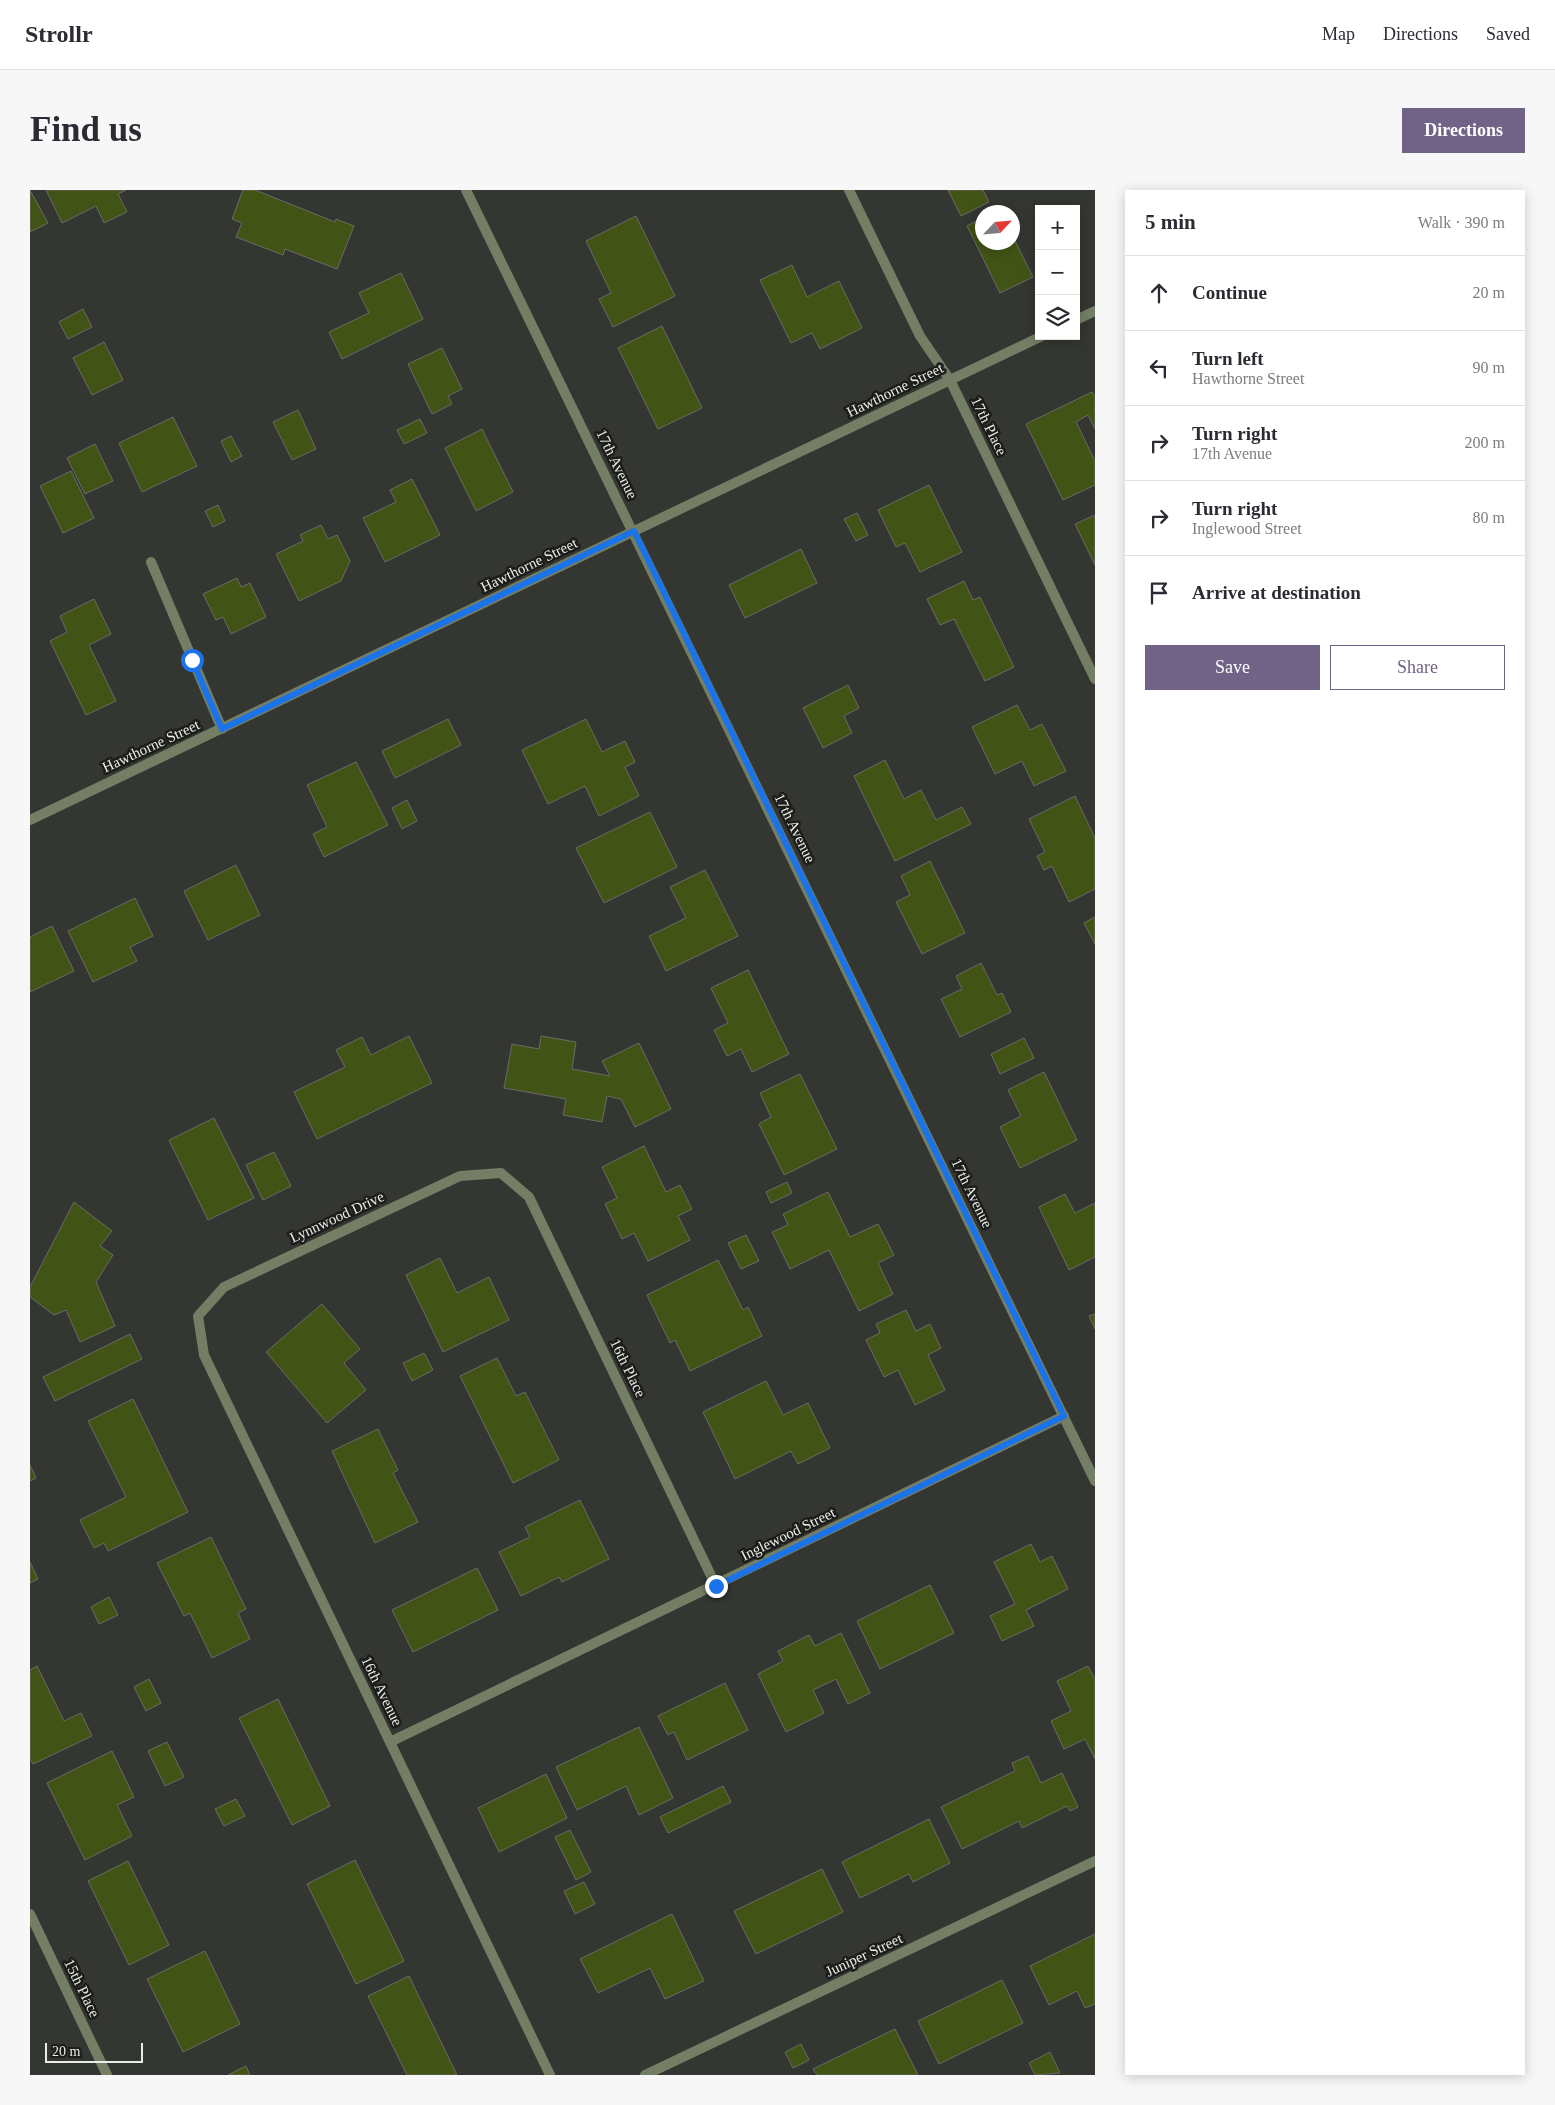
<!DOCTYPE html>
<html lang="en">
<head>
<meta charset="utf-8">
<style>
  body { margin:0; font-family:"Times New Roman",serif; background:#f7f7f7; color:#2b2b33 }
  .controls { position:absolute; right:15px; top:15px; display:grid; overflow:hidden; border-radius:0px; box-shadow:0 2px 12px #0003 }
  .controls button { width:45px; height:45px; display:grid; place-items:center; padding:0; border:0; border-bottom:1px solid #e1e1e2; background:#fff; color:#2b2b33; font:25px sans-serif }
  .compass { position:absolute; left:945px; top:15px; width:45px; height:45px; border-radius:50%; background:#fff; box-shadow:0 2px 12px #0003; rotate:64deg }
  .scale { position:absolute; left:15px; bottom:12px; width:98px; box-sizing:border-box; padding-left:5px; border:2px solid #eaece9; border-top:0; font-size:14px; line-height:18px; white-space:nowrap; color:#eaece9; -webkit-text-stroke:4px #1c1d1b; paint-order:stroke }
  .stop { position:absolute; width:15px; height:15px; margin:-11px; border:4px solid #1a73e8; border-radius:50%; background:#fff }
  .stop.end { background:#1a73e8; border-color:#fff; box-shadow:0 1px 5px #0008 }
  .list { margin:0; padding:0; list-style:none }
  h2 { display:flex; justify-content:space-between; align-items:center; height:65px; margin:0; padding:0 20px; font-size:21px }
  h2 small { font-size:16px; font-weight:400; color:#7c7c81 }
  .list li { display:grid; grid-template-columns:32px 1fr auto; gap:15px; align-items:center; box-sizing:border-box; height:75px; padding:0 20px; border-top:1px solid #e1e1e2 }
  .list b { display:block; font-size:19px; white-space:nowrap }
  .list p { margin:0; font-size:16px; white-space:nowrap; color:#7c7c81 }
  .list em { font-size:16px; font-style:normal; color:#7c7c81 }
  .actions { display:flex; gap:10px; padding:15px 20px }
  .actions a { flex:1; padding:11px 0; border:1px solid #716288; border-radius:0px; text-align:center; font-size:18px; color:#716288 }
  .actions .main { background:#716288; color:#fff }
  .icon { flex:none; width:28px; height:28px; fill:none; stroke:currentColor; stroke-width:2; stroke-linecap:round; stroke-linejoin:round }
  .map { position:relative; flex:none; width:1065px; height:1885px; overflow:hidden; border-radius:0px }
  header { display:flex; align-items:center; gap:30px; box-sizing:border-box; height:70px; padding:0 25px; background:#fff; border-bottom:1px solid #e1e1e2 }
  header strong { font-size:24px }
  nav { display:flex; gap:28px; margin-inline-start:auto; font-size:18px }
  .intro { display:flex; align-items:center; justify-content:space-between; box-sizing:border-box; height:120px; padding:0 30px }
  h1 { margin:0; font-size:35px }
  .button { padding:12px 22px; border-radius:0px; background:#716288; color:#fff; font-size:18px; font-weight:700 }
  main { display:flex; gap:30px; padding:0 30px }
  aside { flex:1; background:#fff; border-radius:0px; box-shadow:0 2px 12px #0003 }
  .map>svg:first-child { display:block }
</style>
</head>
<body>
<header>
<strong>Strollr</strong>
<nav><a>Map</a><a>Directions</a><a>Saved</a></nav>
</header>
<div class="intro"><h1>Find us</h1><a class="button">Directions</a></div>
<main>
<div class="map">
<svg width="1065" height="1885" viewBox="0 0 1065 1885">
  <rect width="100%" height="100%" fill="#343631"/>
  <!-- building -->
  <g fill="#415315" stroke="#6a6c67">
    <path d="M0,0L18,33L0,42Z"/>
    <path d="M16,0H96L88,4L97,22L74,33L66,16L32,33Z"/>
    <path d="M213,0H225L305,32L306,29L324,36L307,79L255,59L253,65L206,47L212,33L202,29Z"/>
    <path d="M918,0H953L959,12L931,26Z"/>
    <path d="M606,26L645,106L583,137L569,109L581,103L556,51Z"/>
    <path d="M952,28V52H982V45L1003,87L970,103L937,36Z"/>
    <path d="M762,75L777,107L809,91L832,138L790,159L782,143L761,153L730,90Z"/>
    <path d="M371,83L393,129L312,169L299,142L339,123L329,103Z"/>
    <path d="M53,119L62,137L38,149L29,132Z"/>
    <path d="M632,136L672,218L628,239L588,158Z"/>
    <path d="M74,152L93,190L62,205L43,168Z"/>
    <path d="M412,158L432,199L418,206L422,214L402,224L378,174Z"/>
    <path d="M1062,202L1065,206V239L1058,225L1046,232L1065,271V295L1033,310L996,234Z"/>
    <path d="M268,220L286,259L262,270L243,232Z"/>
    <path d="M143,227L167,276L112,302L89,253Z"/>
    <path d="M390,229L397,243L374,254L367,240Z"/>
    <path d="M452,239L483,302L446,321L415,258Z"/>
    <path d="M201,246L212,266L201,272L191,251Z"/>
    <path d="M65,254L83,291L55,304L37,268Z"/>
    <path d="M41,281L64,328L33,343L10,296Z"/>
    <path d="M382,289L410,345L355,372L333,328L366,312L360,300Z"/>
    <path d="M899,295L932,362L890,382L875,353L866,357L848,320Z"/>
    <path d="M188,315L195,331L183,337L175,321Z"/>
    <path d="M827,323L838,345L826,351L814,329Z"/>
    <path d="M1065,325V375L1045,334Z"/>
    <path d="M291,335L298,349L307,345L320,371L311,391L269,411L246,364L273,351L270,345Z"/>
    <path d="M771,359L787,393L715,428L699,395Z"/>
    <path d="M207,388L211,397L220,393L236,427L201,444L193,427L186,430L173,404Z"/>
    <path d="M934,391L943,410L950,407L984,477L955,491L924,429L910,435L897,409Z"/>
    <path d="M64,409L81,444L59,455L86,511L56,525L20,451L37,442L30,426Z"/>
    <path d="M818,495L829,518L814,526L822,543L793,558L773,518Z"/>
    <path d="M987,515L1000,540L1012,534L1036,581L1004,596L992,571L965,584L942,537Z"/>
    <path d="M418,529L431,555L365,588L352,561Z"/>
    <path d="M556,529L572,562L595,551L605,572L595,577L609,606L569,626L555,596L518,614L492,560Z"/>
    <path d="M855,570L874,609L891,600L906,630L932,617L941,634L865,671L824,586Z"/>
    <path d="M326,572L358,635L294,667L283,644L297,637L277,595Z"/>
    <path d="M1045,606L1065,648V699L1039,712L1022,676L1014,680L1007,666L1015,662L999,629Z"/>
    <path d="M377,610L387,631L372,639L362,618Z"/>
    <path d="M620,622L647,677L574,713L546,658Z"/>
    <path d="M900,671L935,743L892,764L866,712L880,705L871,686Z"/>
    <path d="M206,675L230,725L178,750L154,701Z"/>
    <path d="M675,680L708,746L636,781L619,746L656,728L640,697Z"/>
    <path d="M105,708L123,746L100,757L107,771L63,792L38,741Z"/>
    <path d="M1065,727V754L1054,733Z"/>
    <path d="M22,736L44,781L0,802V747Z"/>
    <path d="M951,773L967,805L972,803L981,822L930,847L911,809L932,799L926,786Z"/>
    <path d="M718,780L759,864L722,882L711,859L697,866L684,840L698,833L681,798Z"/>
    <path d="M379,846L402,893L287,949L264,902L315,877L306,860L332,847L341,865Z"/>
    <path d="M511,846L546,852L542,879L580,886L572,871L609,853L641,919L605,937L591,909L577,906L572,932L533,925L536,909L474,898L482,854L509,859Z"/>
    <path d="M994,848L1004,868L970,884L961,864Z"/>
    <path d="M1014,882L1047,950L990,978L970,937L991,926L978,900Z"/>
    <path d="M770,884L807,959L754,985L729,934L741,927L730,903Z"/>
    <path d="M184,928L224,1008L178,1030L139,950Z"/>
    <path d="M614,956L636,1002L650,995L662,1019L648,1026L660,1050L618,1071L604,1043L592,1049L575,1014L587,1008L572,977Z"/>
    <path d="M244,962L261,996L233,1010L216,975Z"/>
    <path d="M757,992L762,1003L741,1013L736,1002Z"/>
    <path d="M798,1002L820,1047L848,1034L864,1065L848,1073L863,1104L829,1121L799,1060L760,1079L742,1042L758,1035L753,1024Z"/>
    <path d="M1035,1004L1045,1023L1065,1013V1067L1039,1080L1009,1017Z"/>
    <path d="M44,1012L82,1041L70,1056L83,1065L66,1092L85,1136L50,1152L36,1120L24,1125L0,1107V1097Z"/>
    <path d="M716,1045L729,1071L711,1079L698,1053Z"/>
    <path d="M410,1068L427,1103L459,1087L479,1130L413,1162L376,1085Z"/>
    <path d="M688,1070L713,1120L718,1117L732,1146L660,1181L645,1150L640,1153L617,1105Z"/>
    <path d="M292,1114L330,1159L314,1173L336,1200L297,1233L236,1162Z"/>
    <path d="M876,1120L886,1141L900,1134L911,1158L898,1165L915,1200L885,1215L868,1180L854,1187L836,1150L850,1143L846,1134Z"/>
    <path d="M1065,1124V1139L1059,1126Z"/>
    <path d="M100,1144L112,1169L25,1211L13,1187Z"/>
    <path d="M394,1163L403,1180L382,1191L373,1173Z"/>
    <path d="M467,1168L486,1206L495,1202L529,1270L483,1293L430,1186Z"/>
    <path d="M736,1191L753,1225L778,1213L800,1258L768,1274L761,1261L705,1289L673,1222Z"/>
    <path d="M103,1209L158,1322L78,1361L74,1353L64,1358L50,1330L96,1307L58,1231Z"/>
    <path d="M348,1239L368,1280L363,1283L388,1332L345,1353L302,1261Z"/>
    <path d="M0,1275L6,1288L0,1291Z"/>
    <path d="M550,1310L579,1369L532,1392L529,1387L491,1406L469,1362L500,1347L495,1337Z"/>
    <path d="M181,1347L216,1419L208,1423L220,1449L182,1468L160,1423L154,1426L127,1373Z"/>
    <path d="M1001,1354L1010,1372L1022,1366L1038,1399L996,1420L1004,1436L972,1451L960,1426L985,1414L964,1372Z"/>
    <path d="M0,1372L8,1389L0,1393Z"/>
    <path d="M447,1378L468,1420L383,1462L362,1420Z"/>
    <path d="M900,1395L924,1443L850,1479L827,1431Z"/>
    <path d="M79,1407L88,1425L69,1434L61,1417Z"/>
    <path d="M811,1443L840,1503L818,1514L806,1489L783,1500L794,1523L756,1542L728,1484L753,1471L748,1461L779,1445L785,1456Z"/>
    <path d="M7,1476L34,1531L51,1523L62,1546L3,1574L0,1568V1480Z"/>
    <path d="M1058,1476L1065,1489V1569L1055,1549L1034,1559L1021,1531L1041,1521L1027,1491Z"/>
    <path d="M119,1489L131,1513L116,1521L104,1497Z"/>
    <path d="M695,1493L718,1540L657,1570L644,1542L638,1545L628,1526Z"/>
    <path d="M248,1509L300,1616L262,1635L209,1528Z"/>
    <path d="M609,1537L643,1608L609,1625L596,1596L547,1620L526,1577Z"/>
    <path d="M137,1552L154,1587L135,1596L118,1561Z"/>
    <path d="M82,1561L104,1607L87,1615L102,1646L55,1670L17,1593Z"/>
    <path d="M998,1566L1011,1593L1032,1583L1048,1617L1040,1621L1037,1616L992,1638L989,1631L932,1659L911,1617L985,1581L982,1573Z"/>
    <path d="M516,1584L537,1628L469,1662L448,1618Z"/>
    <path d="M693,1596L701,1612L638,1643L630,1627Z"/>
    <path d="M206,1609L215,1626L194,1636L185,1619Z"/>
    <path d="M899,1629L920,1673L883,1692L879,1684L830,1708L812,1672Z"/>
    <path d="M540,1640L561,1682L546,1690L525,1647Z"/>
    <path d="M325,1670L374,1771L326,1794L277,1694Z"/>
    <path d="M98,1671L139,1755L99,1775L58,1691Z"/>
    <path d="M792,1679L813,1722L726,1764L704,1721Z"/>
    <path d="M554,1692L565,1714L545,1724L534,1701Z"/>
    <path d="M642,1724L674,1791L635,1809L620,1778L568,1803L550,1769Z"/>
    <path d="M1065,1744V1814L1055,1818L1047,1801L1019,1815L1000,1776Z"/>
    <path d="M175,1761L210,1834L153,1862L117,1789Z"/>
    <path d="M379,1786L427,1885H377L338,1806Z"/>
    <path d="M972,1790L993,1833L909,1874L888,1831Z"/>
    <path d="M865,1839L888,1885H787L783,1879Z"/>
    <path d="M771,1854L779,1870L763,1878L755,1862Z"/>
    <path d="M1020,1862L1030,1883L1005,1885L999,1873Z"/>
    <path d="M216,1876L220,1885H198Z"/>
  </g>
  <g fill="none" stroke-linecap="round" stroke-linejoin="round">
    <!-- lane -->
    <path stroke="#747e64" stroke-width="10" d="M121,372L192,539"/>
    <!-- street -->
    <g stroke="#747e64" stroke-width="10">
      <path d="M436,0L1065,1291"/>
      <path d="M819,0L890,146L920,190L1065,489"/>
      <path d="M1046,130L1065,121"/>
      <path d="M0,630L1012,146"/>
      <path d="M360,1552L1034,1226"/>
      <path d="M0,1724L77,1885"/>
      <path d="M520,1885L174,1165L168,1126L194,1097L430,986L471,983L499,1007L686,1396"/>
      <path d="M615,1885L1065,1671"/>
    </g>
  </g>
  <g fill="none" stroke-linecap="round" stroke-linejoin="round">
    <!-- route -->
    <path stroke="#1a73e8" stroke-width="6" d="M162,470L192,539L604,341L1034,1226L686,1396"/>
  </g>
  <g text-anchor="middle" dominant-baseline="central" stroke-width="5" stroke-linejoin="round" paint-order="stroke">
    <!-- street labels -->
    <g font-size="15" fill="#eaece9" stroke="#1c1d1b">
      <text transform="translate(865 200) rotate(-26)">Hawthorne Street</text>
      <text transform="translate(959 236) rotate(64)">17th Place</text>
      <text transform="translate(587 274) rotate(64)">17th Avenue</text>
      <text transform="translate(499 375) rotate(-26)">Hawthorne Street</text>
      <text transform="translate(121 556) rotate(-25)">Hawthorne Street</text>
      <text transform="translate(765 638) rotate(64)">17th Avenue</text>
      <text transform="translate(942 1003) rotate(64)">17th Avenue</text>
      <text transform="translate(307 1027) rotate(-25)">Lynnwood Drive</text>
      <text transform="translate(598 1178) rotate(64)">16th Place</text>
      <text transform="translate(758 1344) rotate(-26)">Inglewood Street</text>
      <text transform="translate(352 1501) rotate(64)">16th Avenue</text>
      <text transform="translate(834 1765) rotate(-25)">Juniper Street</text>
      <text transform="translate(52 1798) rotate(64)">15th Place</text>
    </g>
  </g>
</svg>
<div class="controls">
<button>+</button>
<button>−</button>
<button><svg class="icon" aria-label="layers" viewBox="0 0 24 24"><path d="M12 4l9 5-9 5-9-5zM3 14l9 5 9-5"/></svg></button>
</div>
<svg class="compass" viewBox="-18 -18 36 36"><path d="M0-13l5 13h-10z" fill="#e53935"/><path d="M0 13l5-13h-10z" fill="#7c7c81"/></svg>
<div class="scale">20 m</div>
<div class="stop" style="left:162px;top:470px"></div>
<div class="stop end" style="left:686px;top:1396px"></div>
</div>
<aside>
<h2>5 min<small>Walk · 390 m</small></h2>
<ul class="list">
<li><svg class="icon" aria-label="ahead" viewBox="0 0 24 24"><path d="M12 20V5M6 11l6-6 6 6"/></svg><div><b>Continue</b></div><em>20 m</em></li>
<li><svg class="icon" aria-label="left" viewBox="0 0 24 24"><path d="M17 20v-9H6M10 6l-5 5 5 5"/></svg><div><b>Turn left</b><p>Hawthorne Street</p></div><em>90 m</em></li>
<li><svg class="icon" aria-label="right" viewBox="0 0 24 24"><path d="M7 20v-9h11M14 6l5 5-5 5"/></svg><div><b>Turn right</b><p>17th Avenue</p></div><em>200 m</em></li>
<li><svg class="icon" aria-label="right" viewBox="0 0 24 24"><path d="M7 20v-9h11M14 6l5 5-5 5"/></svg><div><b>Turn right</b><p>Inglewood Street</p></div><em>80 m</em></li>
<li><svg class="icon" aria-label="arrive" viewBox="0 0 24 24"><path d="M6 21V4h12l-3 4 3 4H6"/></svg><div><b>Arrive at destination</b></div></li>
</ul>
<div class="actions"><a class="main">Save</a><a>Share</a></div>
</aside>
</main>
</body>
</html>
